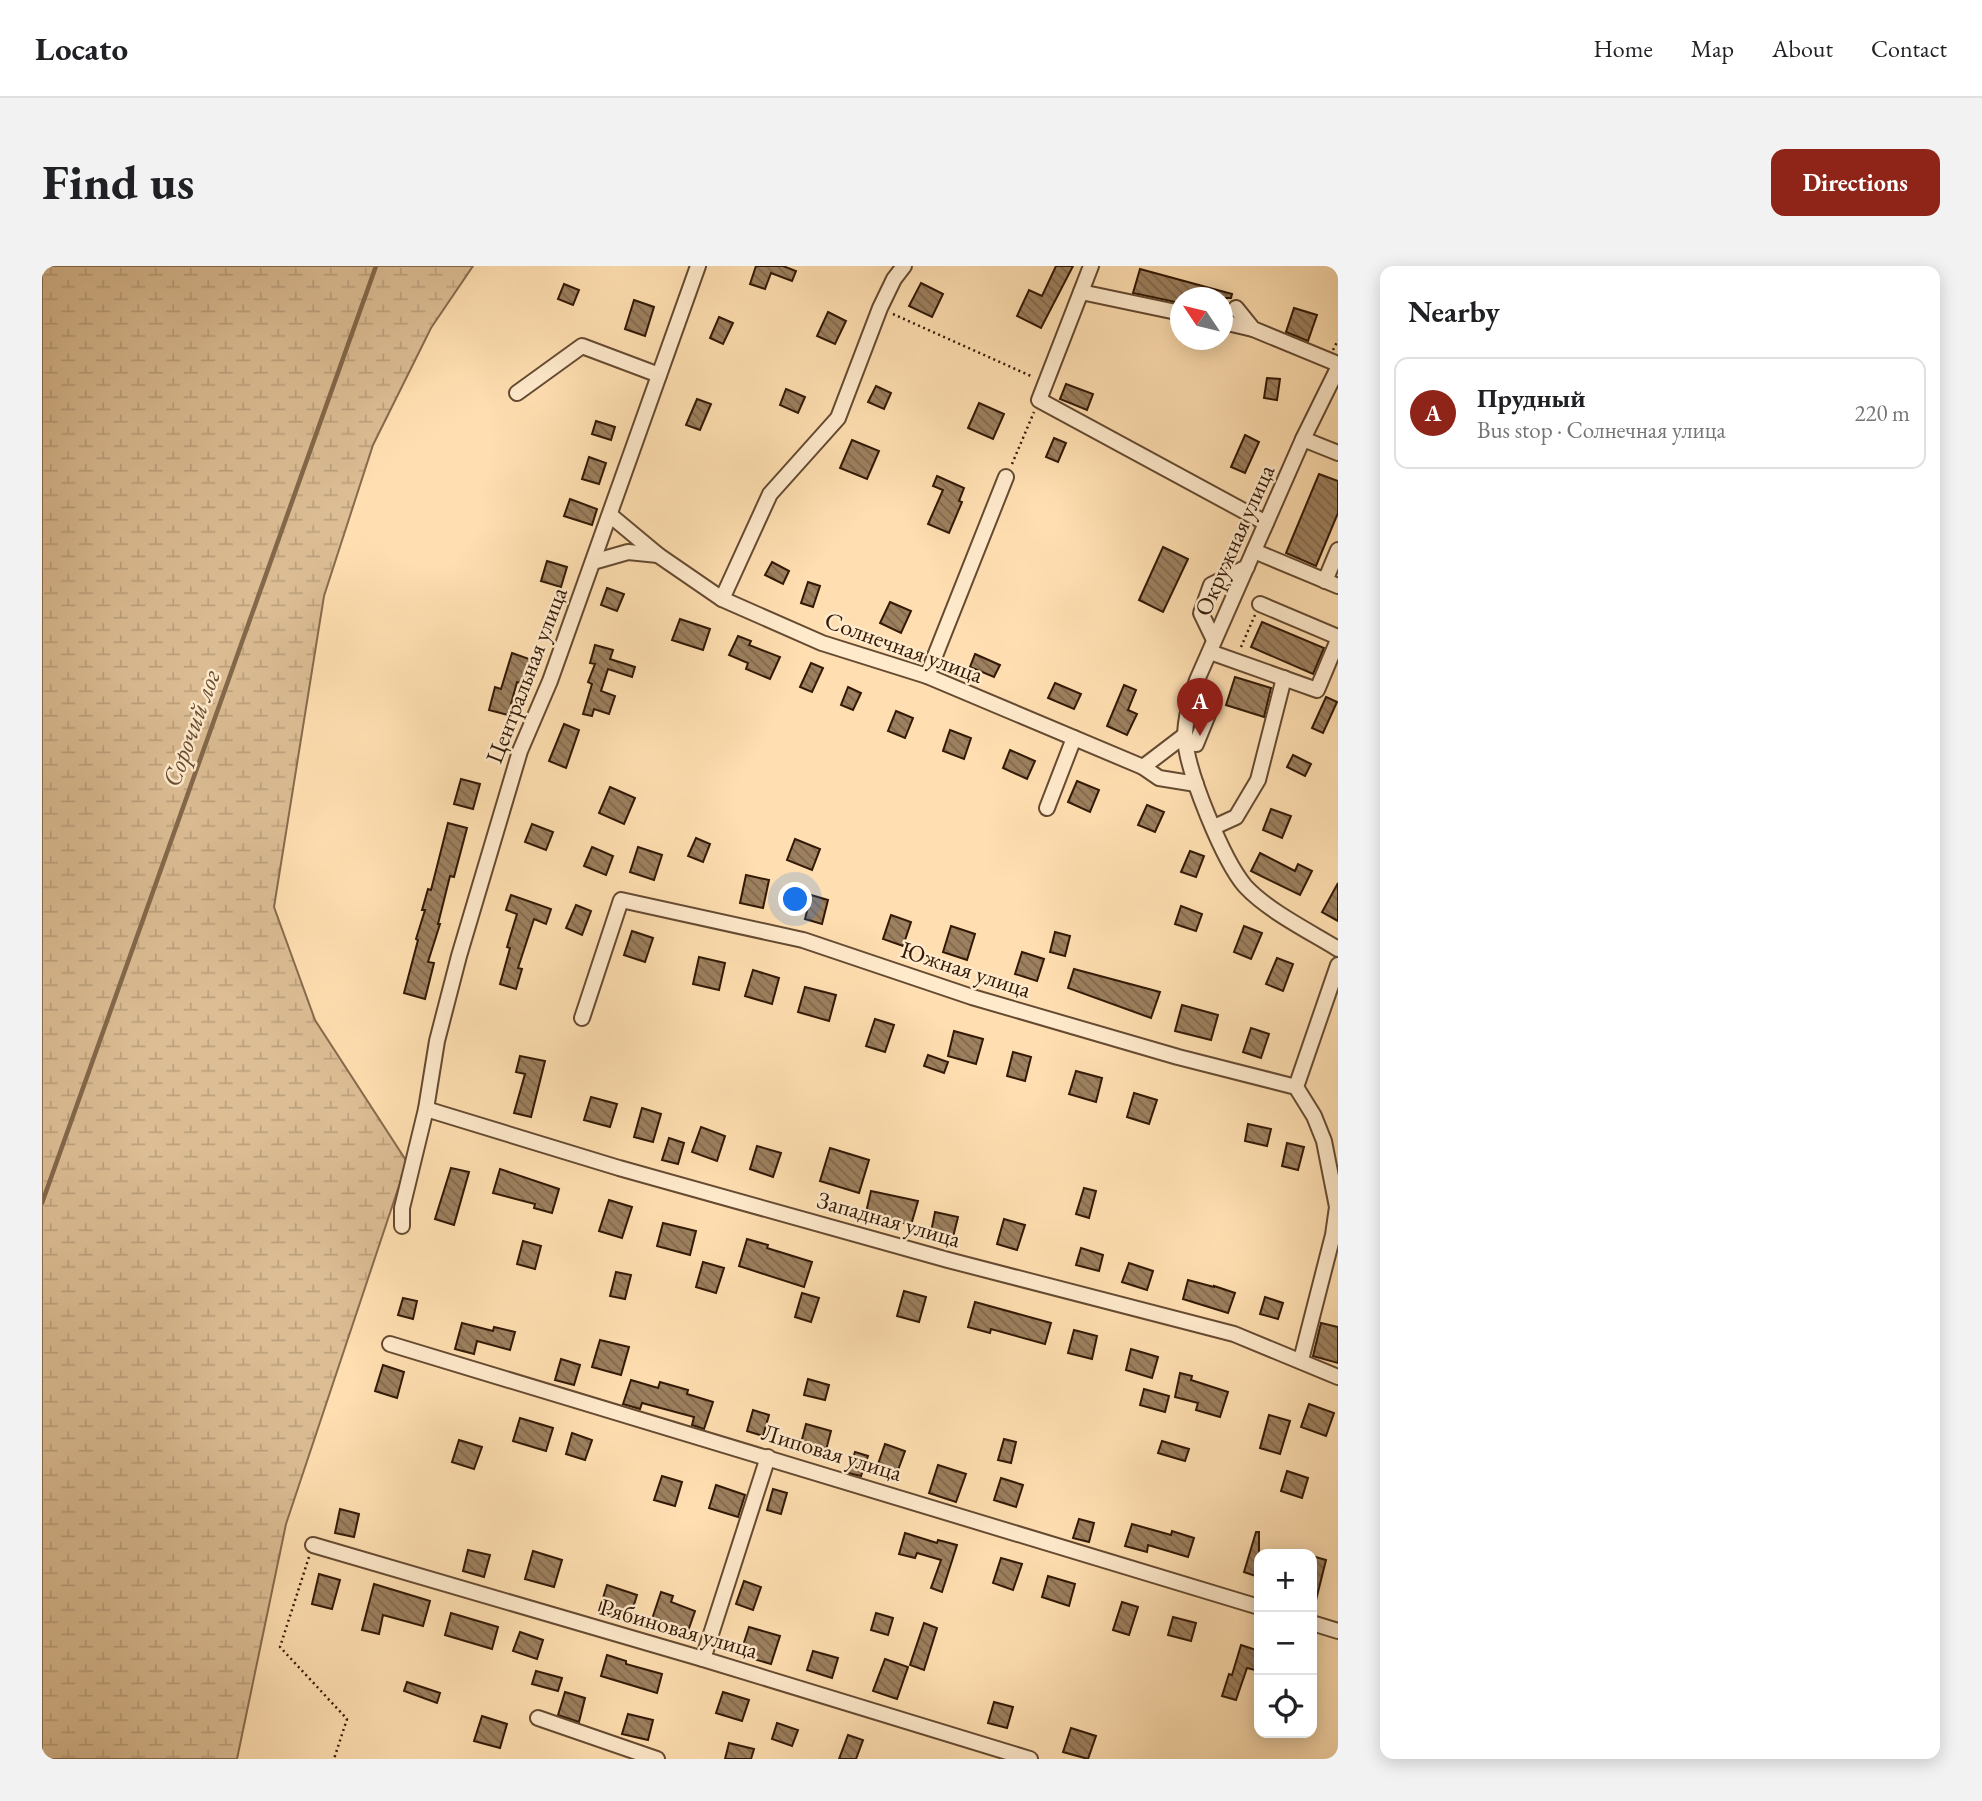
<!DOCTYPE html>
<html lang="en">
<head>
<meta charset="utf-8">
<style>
  body { margin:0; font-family:"EB Garamond",serif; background:#f2f2f2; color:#202124 }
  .controls { position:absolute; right:21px; bottom:21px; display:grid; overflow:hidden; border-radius:14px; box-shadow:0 4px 18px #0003 }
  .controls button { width:63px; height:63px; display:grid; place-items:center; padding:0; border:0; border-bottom:2px solid #e0e0e0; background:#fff; color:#202124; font:35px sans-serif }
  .compass { position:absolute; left:1128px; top:21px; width:63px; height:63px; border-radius:50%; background:#fff; box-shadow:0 4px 18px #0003; rotate:305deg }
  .you { position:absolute; left:754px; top:634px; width:24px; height:24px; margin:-18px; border:5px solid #fff; border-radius:50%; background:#1a73e8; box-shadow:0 0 0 10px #1a73e833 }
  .badge { display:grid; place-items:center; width:46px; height:46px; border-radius:50%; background:#8f2418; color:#fff; font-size:23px; font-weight:700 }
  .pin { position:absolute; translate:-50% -58px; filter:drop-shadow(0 2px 4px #0008) }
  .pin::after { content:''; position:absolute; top:37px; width:24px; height:21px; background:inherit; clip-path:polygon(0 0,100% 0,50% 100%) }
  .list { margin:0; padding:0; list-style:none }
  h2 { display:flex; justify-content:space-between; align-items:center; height:91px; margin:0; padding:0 28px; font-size:30px }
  h2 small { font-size:23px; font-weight:400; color:#757577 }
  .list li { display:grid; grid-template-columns:46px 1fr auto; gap:21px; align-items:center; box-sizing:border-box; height:112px; margin:0 14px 14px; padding:0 14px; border:2px solid #e0e0e0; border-radius:14px }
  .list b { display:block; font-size:26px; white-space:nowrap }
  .list p { margin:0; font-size:23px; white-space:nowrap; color:#757577 }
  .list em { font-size:23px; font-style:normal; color:#757577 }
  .icon { flex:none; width:38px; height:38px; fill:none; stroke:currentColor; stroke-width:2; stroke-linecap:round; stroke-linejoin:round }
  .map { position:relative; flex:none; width:1296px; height:1493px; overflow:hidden; border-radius:14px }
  header { display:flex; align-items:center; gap:42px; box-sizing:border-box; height:98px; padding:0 35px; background:#fff; border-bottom:2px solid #e0e0e0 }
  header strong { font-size:33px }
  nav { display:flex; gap:38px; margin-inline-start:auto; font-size:24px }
  .intro { display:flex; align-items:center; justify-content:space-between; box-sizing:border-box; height:168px; padding:0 42px }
  h1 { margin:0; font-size:49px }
  .button { padding:18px 32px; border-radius:14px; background:#8f2418; color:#fff; font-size:24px; font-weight:700 }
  main { display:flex; gap:42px; padding:0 42px }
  aside { flex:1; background:#fff; border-radius:14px; box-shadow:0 4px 18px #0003 }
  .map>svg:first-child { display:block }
</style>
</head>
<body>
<header>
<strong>Locato</strong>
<nav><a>Home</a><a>Map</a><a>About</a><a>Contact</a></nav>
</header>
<div class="intro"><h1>Find us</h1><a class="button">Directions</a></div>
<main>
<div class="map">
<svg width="1296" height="1493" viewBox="0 0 1296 1493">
  <defs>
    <pattern id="wetland-marsh" width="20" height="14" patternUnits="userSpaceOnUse" patternTransform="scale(1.75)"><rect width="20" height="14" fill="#dcbd94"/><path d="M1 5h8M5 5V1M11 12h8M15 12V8" fill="none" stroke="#bda27e"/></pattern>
    <pattern id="building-back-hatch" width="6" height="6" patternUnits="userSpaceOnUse" patternTransform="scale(1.75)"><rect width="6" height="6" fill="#9d805f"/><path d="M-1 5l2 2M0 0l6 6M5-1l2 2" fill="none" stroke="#81684c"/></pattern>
  </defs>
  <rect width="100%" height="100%" fill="#ffdfb1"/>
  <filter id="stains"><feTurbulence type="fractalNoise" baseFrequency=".00286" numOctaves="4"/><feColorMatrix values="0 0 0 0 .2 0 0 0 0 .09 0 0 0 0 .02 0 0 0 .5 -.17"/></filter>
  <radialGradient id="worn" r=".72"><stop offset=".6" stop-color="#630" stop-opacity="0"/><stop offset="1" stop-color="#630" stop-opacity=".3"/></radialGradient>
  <!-- wetland -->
  <path fill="url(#wetland-marsh)" stroke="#876b4d" stroke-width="2" d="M0,0H431L389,62L331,179L282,330L232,641L273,754L365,896L244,1258L195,1493H0Z"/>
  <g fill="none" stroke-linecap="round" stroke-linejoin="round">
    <!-- stream -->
    <path stroke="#83684a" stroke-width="4.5" d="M0,937L334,0"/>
  </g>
  <!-- building -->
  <g fill="url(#building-back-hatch)" stroke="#321906" stroke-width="2">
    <path d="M714,0H741L754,5L750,15L729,7L723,23L708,18Z"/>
    <path d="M1014,0H1031L999,62L975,50L987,24L1000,30Z"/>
    <path d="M1098,3L1190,28L1189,32H1138V37L1091,27Z"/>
    <path d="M879,17L901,28L890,51L867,40Z"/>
    <path d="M522,18L537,24L531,39L516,33Z"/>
    <path d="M592,34L612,41L603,70L583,63Z"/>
    <path d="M1252,42L1275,49L1266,75L1244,66Z"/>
    <path d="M786,46L804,55L793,78L775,70Z"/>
    <path d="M677,51L691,57L681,78L668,72Z"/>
    <path d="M1225,112L1238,113L1235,134L1222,132Z"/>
    <path d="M1024,118L1051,128L1045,144L1018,133Z"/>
    <path d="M834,120L849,127L842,143L826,136Z"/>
    <path d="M744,123L763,131L756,147L738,139Z"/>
    <path d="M655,133L669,138L658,164L644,159Z"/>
    <path d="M937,137L962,148L951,173L926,162Z"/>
    <path d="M554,155L573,161L569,174L550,168Z"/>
    <path d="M1203,169L1217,176L1203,207L1189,201Z"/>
    <path d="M1012,172L1024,177L1016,196L1004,191Z"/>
    <path d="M810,174L837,185L825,213L798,202Z"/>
    <path d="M547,191L564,197L557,218L540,213Z"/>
    <path d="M1277,208L1296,215V247L1274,300L1244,287Z"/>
    <path d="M895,210L922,222L917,235L920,236L907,267L886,258L901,224L891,220Z"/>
    <path d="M528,233L555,243L550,259L522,250Z"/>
    <path d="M1121,281L1146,293L1121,346L1097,334Z"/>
    <path d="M505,295L525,301L519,321L499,315Z"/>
    <path d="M730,296L747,305L741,318L723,309Z"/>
    <path d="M766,316L778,320L771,341L759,337Z"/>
    <path d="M565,322L582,328L575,345L559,339Z"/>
    <path d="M848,336L869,345L859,367L838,357Z"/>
    <path d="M638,353L668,363L661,384L630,374Z"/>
    <path d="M1220,356L1282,382L1271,408L1209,381Z"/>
    <path d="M696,370L709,375L707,379L738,391L728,413L704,403L706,397L687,389Z"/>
    <path d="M553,379L571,384L568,393L593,401L590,411L566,403L559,425L573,430L567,448L552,443L550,450L541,448L550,418L546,416L553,398L548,397Z"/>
    <path d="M470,387L490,394L482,418L475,416L466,449L447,444L453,421L459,423Z"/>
    <path d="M933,388L958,399L952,411L928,401Z"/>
    <path d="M769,397L781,402L770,426L758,421Z"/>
    <path d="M1193,411L1229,422L1222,451L1184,439Z"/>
    <path d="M1013,417L1039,428L1032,443L1006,432Z"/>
    <path d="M1082,419L1094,424L1086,444L1095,448L1085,469L1065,460Z"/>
    <path d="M806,421L819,427L811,444L799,439Z"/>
    <path d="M1284,431L1295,436L1281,467L1270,462Z"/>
    <path d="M854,445L871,452L863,472L846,465Z"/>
    <path d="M522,458L537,464L524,502L507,495Z"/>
    <path d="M908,464L929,472L922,493L901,485Z"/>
    <path d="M968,484L993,495L985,513L961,502Z"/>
    <path d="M1251,489L1269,498L1263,510L1245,501Z"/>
    <path d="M419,513L438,518L431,543L412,538Z"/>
    <path d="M1035,515L1057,524L1048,546L1026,536Z"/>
    <path d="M568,521L593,532L582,558L557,547Z"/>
    <path d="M1105,539L1122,546L1113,566L1096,559Z"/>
    <path d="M1229,543L1249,550L1240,572L1221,564Z"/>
    <path d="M406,557L425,562L412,611L408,610L396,658H398L386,696L392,697L383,733L362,727L376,674L374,673L383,644H380L386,623L389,624Z"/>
    <path d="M490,558L511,566L504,584L483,576Z"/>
    <path d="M654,572L668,578L661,596L646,590Z"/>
    <path d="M753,573L778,583L770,604L745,594Z"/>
    <path d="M550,581L571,590L564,609L542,600Z"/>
    <path d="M596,581L620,589L612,614L588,606Z"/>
    <path d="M1148,585L1162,590L1154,611L1139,606Z"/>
    <path d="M1218,587L1253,605L1256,598L1270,605L1258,629L1209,605Z"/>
    <path d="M704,609L727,614L721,642L698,637Z"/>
    <path d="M1296,617V655L1280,646Z"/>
    <path d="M469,629L509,643L504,658L492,653L476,702L480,703L474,723L458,718L468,682L465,681L475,648L464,644Z"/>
    <path d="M769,629L786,634L780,658L763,653Z"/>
    <path d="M534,639L549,645L540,669L524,662Z"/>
    <path d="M1139,640L1160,648L1154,665L1133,658Z"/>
    <path d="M849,649L869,656L861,680L841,673Z"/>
    <path d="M909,660L933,668L925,694L901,686Z"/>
    <path d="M1202,660L1220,667L1209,693L1192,686Z"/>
    <path d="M590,665L611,672L603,696L582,689Z"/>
    <path d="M1013,666L1028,670L1023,690L1008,686Z"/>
    <path d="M980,686L1002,693L995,715L973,708Z"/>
    <path d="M657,691L683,697L677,724L651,718Z"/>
    <path d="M1235,692L1251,698L1241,725L1224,718Z"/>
    <path d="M1032,703L1118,726L1109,752L1026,722Z"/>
    <path d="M711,704L737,712L730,738L703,730Z"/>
    <path d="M763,721L794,729L787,755L756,746Z"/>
    <path d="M1140,739L1176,749L1169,774L1133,765Z"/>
    <path d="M833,753L852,759L843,786L824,780Z"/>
    <path d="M1209,762L1227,768L1219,792L1201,786Z"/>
    <path d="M912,765L941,773L934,798L906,790Z"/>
    <path d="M971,786L989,791L983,815L965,810Z"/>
    <path d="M886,789L906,796L902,807L882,800Z"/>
    <path d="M478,790L503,795L489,851L472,847L483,808L474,806Z"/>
    <path d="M1034,805L1060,812L1054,836L1027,828Z"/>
    <path d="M1092,827L1115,834L1107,858L1085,851Z"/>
    <path d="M549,831L575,838L568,861L542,854Z"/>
    <path d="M600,842L619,848L611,876L592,871Z"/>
    <path d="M1206,858L1229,863L1225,880L1203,875Z"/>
    <path d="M659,861L683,870L675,895L650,886Z"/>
    <path d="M627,872L642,877L636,898L620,894Z"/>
    <path d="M1245,877L1262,881L1256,904L1240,900Z"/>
    <path d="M715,880L739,887L731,911L708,903Z"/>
    <path d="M788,882L827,894L817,927L778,915Z"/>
    <path d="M409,902L427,906L412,959L393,953Z"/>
    <path d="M458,903L517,923L510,947L492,942L493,938L451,927Z"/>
    <path d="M1042,922L1054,925L1047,952L1034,948Z"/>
    <path d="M829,925L876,935L869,959L837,950L835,958L822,955Z"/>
    <path d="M567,934L590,941L580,972L557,965Z"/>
    <path d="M893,946L916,951L911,971L889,966Z"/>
    <path d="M962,953L983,959L975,984L955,978Z"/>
    <path d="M621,957L654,965L648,989L615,980Z"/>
    <path d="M705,973L726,979L725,982L770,996L762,1021L697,1000Z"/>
    <path d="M481,975L499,980L493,1003L475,998Z"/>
    <path d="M1039,982L1061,989L1057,1005L1034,999Z"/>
    <path d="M661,996L682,1002L674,1027L654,1021Z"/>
    <path d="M1087,997L1111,1005L1105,1024L1080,1016Z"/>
    <path d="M574,1006L589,1009L583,1033L568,1030Z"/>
    <path d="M1146,1014L1172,1021V1020L1193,1027L1186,1047L1141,1033Z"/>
    <path d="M862,1025L884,1031L877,1056L855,1050Z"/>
    <path d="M760,1027L777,1032L769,1056L753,1051Z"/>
    <path d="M1223,1031L1241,1037L1236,1053L1218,1048Z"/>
    <path d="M361,1032L375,1035L371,1053L356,1049Z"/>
    <path d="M933,1036L1009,1057L1003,1078L949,1063L948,1067L926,1061Z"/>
    <path d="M420,1057L451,1065L452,1061L473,1066L468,1084L435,1075L432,1088L413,1083Z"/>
    <path d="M1279,1057L1296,1061V1097L1271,1090Z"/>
    <path d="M1032,1064L1055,1070L1050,1093L1026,1087Z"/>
    <path d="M558,1074L587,1081L579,1109L550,1101Z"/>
    <path d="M1089,1083L1116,1091L1110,1112L1084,1104Z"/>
    <path d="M519,1093L538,1099L532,1119L513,1114Z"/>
    <path d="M341,1099L362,1106L355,1132L333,1125Z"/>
    <path d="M1138,1107L1150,1110L1149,1114L1186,1126L1178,1151L1154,1144L1156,1137L1133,1131Z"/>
    <path d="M766,1113L787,1119L783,1134L762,1129Z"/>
    <path d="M589,1114L616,1122L618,1116L646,1124L645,1128L671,1136L662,1163L650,1159L652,1151L600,1137L598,1143L581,1138Z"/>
    <path d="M1102,1123L1127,1130L1123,1146L1098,1139Z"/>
    <path d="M1267,1138L1292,1147L1284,1170L1259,1161Z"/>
    <path d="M711,1144L727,1149L721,1170L705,1165Z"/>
    <path d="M1227,1149L1248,1155L1238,1188L1218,1182Z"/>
    <path d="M478,1152L511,1162L504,1185L471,1175Z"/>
    <path d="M764,1158L789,1165L784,1184L759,1177Z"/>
    <path d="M530,1167L550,1174L543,1194L524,1188Z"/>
    <path d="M962,1173L974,1176L969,1197L956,1194Z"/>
    <path d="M417,1174L440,1181L432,1203L410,1196Z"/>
    <path d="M1120,1175L1147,1183L1143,1195L1116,1187Z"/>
    <path d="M843,1178L863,1185L856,1204L836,1198Z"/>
    <path d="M813,1186L826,1190L819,1210L806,1207Z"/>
    <path d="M896,1199L924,1208L914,1236L887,1227Z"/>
    <path d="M1245,1205L1266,1212L1260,1232L1239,1225Z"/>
    <path d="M620,1210L640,1216L633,1240L612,1234Z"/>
    <path d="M959,1212L981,1219L974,1241L952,1234Z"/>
    <path d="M674,1219L703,1229L696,1251L667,1242Z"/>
    <path d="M731,1223L745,1227L739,1248L725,1244Z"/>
    <path d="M298,1243L317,1248L312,1271L293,1267Z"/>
    <path d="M1037,1253L1052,1257L1047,1276L1031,1272Z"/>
    <path d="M1090,1258L1129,1269L1130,1265L1152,1272L1146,1291L1106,1279L1105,1286L1083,1280Z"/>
    <path d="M1214,1266H1217V1311L1202,1306Z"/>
    <path d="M863,1267L895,1277L896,1274L915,1279L900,1326L889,1322L899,1294L875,1287L873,1292L857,1288Z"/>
    <path d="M426,1284L448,1289L442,1311L421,1305Z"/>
    <path d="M491,1285L520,1294L512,1321L483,1313Z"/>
    <path d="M1270,1290L1284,1294L1274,1334L1270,1333Z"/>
    <path d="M959,1292L980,1298L971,1324L951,1317Z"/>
    <path d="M277,1308L298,1314L290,1343L270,1338Z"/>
    <path d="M1006,1310L1033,1318L1027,1340L1000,1331Z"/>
    <path d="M702,1315L719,1321L711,1344L694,1338Z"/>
    <path d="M332,1318L388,1335L381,1360L341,1349L337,1368L320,1364Z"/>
    <path d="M565,1319L595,1329L587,1355L557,1345Z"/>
    <path d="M619,1326L631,1330L629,1336L653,1345L646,1365L610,1353Z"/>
    <path d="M1080,1336L1096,1341L1087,1369L1071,1364Z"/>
    <path d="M409,1347L456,1361L450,1383L403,1369Z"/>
    <path d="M834,1347L851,1352L846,1369L829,1364Z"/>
    <path d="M1131,1351L1154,1357L1149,1375L1126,1369Z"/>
    <path d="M882,1357L895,1362L882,1404L868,1399Z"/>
    <path d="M707,1361L738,1370L729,1398L698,1389Z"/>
    <path d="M478,1366L501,1374L495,1393L471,1385Z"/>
    <path d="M1199,1379L1217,1385V1405L1205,1402L1194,1434L1180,1430L1187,1408L1190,1409Z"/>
    <path d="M771,1385L796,1392L790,1412L765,1404Z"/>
    <path d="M565,1389L584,1395V1398L620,1408L615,1427L559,1410Z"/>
    <path d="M843,1393L866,1401L855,1433L831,1425Z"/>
    <path d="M494,1405L520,1412L516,1425L490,1418Z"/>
    <path d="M365,1416L398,1427L395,1437L362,1425Z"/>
    <path d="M523,1426L543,1432L537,1456L516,1449Z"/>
    <path d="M681,1426L707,1434L700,1455L674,1447Z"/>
    <path d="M952,1436L971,1441L965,1462L946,1457Z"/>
    <path d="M586,1448L611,1454L606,1474L580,1468Z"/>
    <path d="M440,1450L465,1458L458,1482L432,1475Z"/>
    <path d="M735,1457L756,1464L750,1480L730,1473Z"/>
    <path d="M1029,1462L1054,1470L1046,1493L1021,1486Z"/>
    <path d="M806,1469L821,1474L814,1493H797Z"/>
    <path d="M687,1477L712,1483L709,1493H683Z"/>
  </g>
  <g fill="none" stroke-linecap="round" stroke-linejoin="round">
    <!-- minor casing -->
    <g stroke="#654a31" stroke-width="18">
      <g id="minor">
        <path d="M1049,0L997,134L1224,257"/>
        <path d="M1039,26L1139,47"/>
        <path d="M1194,42L1211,63L1296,98"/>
        <path d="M1181,56L1211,63"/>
        <path d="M1296,102L1261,173L1155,414C1149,433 1143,452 1143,472C1145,506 1181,594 1203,620C1226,645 1267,665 1296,683"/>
        <path d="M475,127L540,80L617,109"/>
        <path d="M1261,173L1296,187"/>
        <path d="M568,249L616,289L680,333L780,377L885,410L1101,501"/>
        <path d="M1212,285L1296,320"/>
        <path d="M551,296L586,286L616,289"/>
        <path d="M1283,315L1296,284"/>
        <path d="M680,333L728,228L796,152L838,42L852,13L862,0"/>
        <path d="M1218,338L1296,371"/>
        <path d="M1172,374L1159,347L1169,319L1205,301"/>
        <path d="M1168,386L1275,424L1296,374"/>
        <path d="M885,410L964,211"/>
        <path d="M1143,469L1101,501L1117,512L1154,518"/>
        <path d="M1144,477L1154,478L1167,446L1151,426"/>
        <path d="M1005,542L1032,472"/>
        <path d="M1172,561L1194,551L1216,514L1242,412"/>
        <path d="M540,752L579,634L761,674L930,731L1136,791L1254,821"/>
        <path d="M384,843L577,902L906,994L1192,1068L1296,1111"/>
        <path d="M360,960V942L384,843L395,775L417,690L478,485L508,415L656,0"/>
        <path d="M348,1078L1217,1341"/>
        <path d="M1259,1094L1291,969L1295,941L1282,875L1272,850L1254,821L1296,699"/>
        <path d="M271,1279L661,1393L988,1493"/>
        <path d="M1270,1357L1296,1365"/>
        <path d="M661,1393L726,1191"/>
        <path d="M496,1452L615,1493"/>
      </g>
    </g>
    <!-- path -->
    <g stroke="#321906" stroke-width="2.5" stroke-dasharray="2 3.5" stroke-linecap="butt">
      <path d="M851,48L991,111"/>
      <path d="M1291,84L1296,74"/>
      <path d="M970,198L992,146"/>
      <path d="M1199,381L1213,349"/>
      <path d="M267,1291L238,1381L305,1453L292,1493"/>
    </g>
    <!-- minor -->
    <use href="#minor" stroke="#ffeacc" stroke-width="14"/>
  </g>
  <g text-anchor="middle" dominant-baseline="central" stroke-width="5" stroke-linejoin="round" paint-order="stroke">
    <!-- street labels -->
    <g font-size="24" fill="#321906" stroke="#ffeacc">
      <text transform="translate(1192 274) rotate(-66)">Окружная улица</text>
      <text transform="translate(862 381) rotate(20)">Солнечная улица</text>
      <text transform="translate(484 409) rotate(-69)">Центральная улица</text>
      <text transform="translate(924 703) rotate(18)">Южная улица</text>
      <text transform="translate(847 953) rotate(16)">Западная улица</text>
      <text transform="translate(790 1186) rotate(17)">Липовая улица</text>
      <text transform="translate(637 1362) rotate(16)">Рябиновая улица</text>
    </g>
    <!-- water labels -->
    <g font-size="26" font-style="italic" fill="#684d33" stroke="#ffeacc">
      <text transform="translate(149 462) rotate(-70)">Сорочий лог</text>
    </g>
  </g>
  <rect width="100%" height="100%" filter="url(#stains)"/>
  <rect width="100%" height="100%" fill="url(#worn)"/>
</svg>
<div class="controls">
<button>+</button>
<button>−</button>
<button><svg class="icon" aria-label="locate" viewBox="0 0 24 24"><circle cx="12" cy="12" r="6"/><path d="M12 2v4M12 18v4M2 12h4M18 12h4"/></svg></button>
</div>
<svg class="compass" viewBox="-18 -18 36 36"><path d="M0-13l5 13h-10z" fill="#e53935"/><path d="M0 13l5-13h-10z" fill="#757577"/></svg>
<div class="you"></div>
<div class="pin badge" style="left:1158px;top:470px">A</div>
</div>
<aside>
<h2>Nearby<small></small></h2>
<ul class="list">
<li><span class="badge">A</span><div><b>Прудный</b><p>Bus stop · Солнечная улица</p></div><em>220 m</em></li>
</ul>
</aside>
</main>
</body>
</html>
